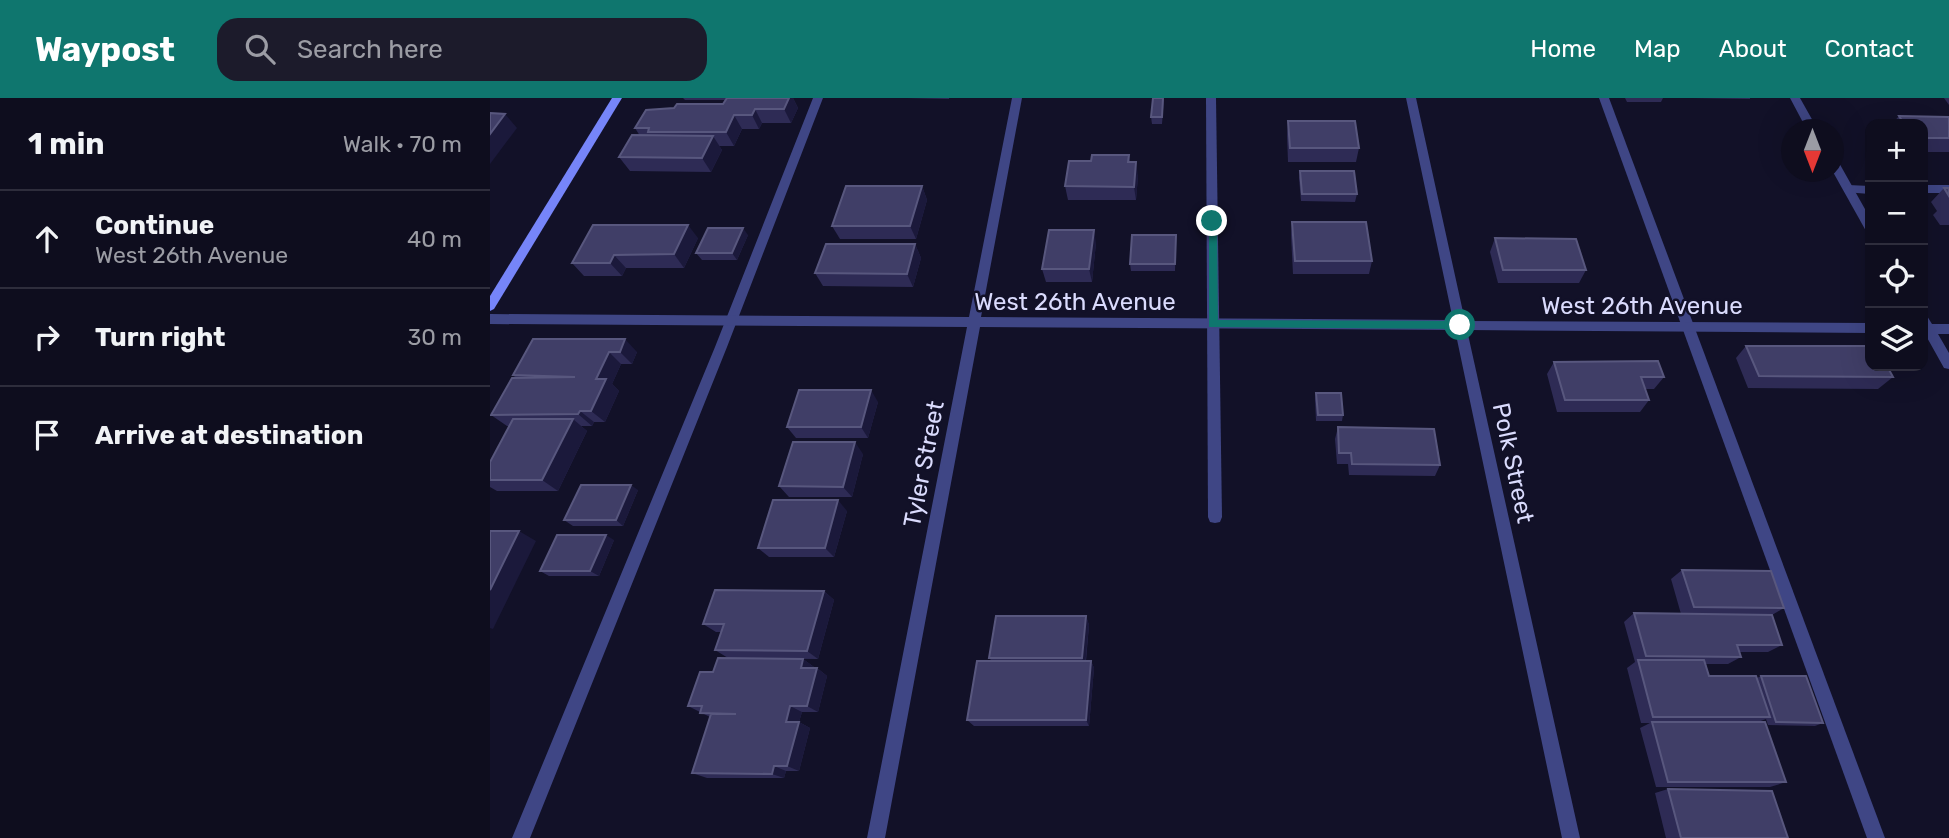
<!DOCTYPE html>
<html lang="en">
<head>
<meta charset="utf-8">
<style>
  body { margin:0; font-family:Rubik,sans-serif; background:#1c1b2b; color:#f1f3f6 }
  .controls { position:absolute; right:21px; top:21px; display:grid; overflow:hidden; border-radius:14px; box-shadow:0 7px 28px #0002 }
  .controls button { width:63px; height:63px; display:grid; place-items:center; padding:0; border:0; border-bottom:2px solid #2e2d3c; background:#0e0d1e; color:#f1f3f6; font:35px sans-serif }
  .compass { position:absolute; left:1291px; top:21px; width:63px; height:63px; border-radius:50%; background:#0e0d1e; box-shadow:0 7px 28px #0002; rotate:180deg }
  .stop { position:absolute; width:21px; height:21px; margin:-16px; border:5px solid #0f766e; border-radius:50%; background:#fff }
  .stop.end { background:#0f766e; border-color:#fff; box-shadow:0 2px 7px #0008 }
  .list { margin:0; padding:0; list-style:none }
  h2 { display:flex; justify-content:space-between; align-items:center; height:91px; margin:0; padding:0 28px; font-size:30px }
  h2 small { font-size:23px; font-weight:400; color:#9b9ca4 }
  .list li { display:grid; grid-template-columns:46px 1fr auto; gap:21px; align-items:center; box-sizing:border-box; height:98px; padding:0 28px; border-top:2px solid #2e2d3c }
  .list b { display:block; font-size:26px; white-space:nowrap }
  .list p { margin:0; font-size:23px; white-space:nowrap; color:#9b9ca4 }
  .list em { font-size:23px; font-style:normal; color:#9b9ca4 }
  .icon { flex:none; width:38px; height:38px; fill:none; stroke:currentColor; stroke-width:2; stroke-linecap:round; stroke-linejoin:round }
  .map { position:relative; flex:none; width:1459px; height:740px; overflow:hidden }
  header { display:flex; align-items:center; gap:42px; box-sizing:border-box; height:98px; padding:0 35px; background:#0f766e; color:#fff }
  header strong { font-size:33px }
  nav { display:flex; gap:38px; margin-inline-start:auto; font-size:24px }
  .search { width:490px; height:63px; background:#1c1b2b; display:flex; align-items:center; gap:18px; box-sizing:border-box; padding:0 24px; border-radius:21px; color:#9b9ca4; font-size:26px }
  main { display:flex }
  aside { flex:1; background:#0e0d1e }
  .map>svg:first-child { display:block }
</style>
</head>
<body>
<header>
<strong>Waypost</strong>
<div class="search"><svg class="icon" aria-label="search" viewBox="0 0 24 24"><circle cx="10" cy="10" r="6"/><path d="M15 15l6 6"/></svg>Search here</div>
<nav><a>Home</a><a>Map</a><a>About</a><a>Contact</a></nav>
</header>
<main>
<aside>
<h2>1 min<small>Walk · 70 m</small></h2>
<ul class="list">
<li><svg class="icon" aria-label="ahead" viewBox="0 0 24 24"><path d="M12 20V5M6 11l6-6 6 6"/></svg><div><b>Continue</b><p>West 26th Avenue</p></div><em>40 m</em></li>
<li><svg class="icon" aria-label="right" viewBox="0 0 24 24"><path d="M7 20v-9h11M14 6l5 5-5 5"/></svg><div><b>Turn right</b></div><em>30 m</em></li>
<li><svg class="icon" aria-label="arrive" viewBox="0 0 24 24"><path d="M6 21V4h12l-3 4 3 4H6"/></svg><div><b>Arrive at destination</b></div></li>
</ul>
</aside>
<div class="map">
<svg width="1459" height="740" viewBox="0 0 1459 740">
  <rect width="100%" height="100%" fill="#121128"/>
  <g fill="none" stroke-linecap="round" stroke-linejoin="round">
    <!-- lane -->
    <g fill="#3f4685" fill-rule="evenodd">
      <path d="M323,0H333L237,249L40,740H22L225,249Z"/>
      <path d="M716,0H726L732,419L730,424L725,425L720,424L718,419Z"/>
      <path d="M1109,0H1119L1395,740H1377Z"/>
      <path d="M1358,87L1380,88V96L1354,94V88Z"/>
      <rect x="1433" y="87" width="26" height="8"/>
    </g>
    <!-- street -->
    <g fill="#3f4685" fill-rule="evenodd">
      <path d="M522,0H532L491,219L963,222L916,0H926L975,223L1380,225V235L977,232L1090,740H1072L965,232L490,229L395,740H377L477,229L0,226V216L479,219Z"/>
      <path d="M1300,0H1310L1328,32H1317Z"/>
      <path d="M1344,62L1348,63L1380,120V134L1376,133L1343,74Z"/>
      <path d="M1433,216L1437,218L1442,226H1459V236H1448L1459,255V271L1454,270L1435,236H1433Z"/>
    </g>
    <!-- secondary -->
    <path fill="#7685f9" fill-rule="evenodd" d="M122,0H132L4,211L0,213V198Z"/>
  </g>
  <!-- wall -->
  <g fill="#2e2b55">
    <path d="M193,0H303L308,10L301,25H272L269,31H252L244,48H229L232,52L221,74L140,73L129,59L150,38L145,30L233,6L235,2H195Z"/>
    <path d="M416,0H459V1Z"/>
    <path d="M674,0L672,26H662L661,19Z"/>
    <path d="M1135,0H1173L1171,4H1137Z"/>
    <path d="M1202,0H1260V1Z"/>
    <path d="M1454,0H1459V7Z"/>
    <path d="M1409,18L1459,19V54H1433V26H1402Z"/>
    <path d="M798,23L869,50L866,64H798L797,37Z"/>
    <path d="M639,57L640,64L648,78L646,102H578L575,88L601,63Z"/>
    <path d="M810,73L867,96L865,104L811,103L809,80Z"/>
    <path d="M432,88L437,102L426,141H350L342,128Z"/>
    <path d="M1454,90H1459V127H1450L1443,117L1447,113L1441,104Z"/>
    <path d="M802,124L882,163L879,176H803L801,137Z"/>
    <path d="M258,137L247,162H212L206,155Z"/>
    <path d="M686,137L685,173H641L640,166Z"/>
    <path d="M208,140L194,170H136L132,178H94L82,165Z"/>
    <path d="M1005,140L1096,172L1089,185H1008L1000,154Z"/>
    <path d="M606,145L602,184H556L552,171Z"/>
    <path d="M425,146L431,160L423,189L333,188L325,175Z"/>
    <path d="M43,241L147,254L142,266H131L122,286L129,293L115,324H104L102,328H91L97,333L68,393H7L0,389V364L19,328H17L1,317L26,280L23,277Z"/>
    <path d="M1256,248L1403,279L1388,291L1258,290L1246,260Z"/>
    <path d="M1064,264L1174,279L1164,291H1155L1159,302L1150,314H1067L1057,276Z"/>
    <path d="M826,295L853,317L852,323H826L825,301Z"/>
    <path d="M388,304L378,340H306L297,329Z"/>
    <path d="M848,329L950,367L945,378L859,377L858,366H847L845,341Z"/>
    <path d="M373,356L362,399H299L289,388Z"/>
    <path d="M148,392L133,428H83L74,422Z"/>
    <path d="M357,413L344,459H279L268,450Z"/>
    <path d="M124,442L109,478H59L50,473Z"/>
    <path d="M1192,472L1294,510L1282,517L1292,547L1278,554H1250L1251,559L1238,566H1216L1219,578L1267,580L1271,578L1333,625L1325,628L1278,627L1276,621L1268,624L1296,684L1280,689H1166L1150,630L1160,625H1151L1137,570L1145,564L1134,524L1144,515L1191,516L1181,481Z"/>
    <path d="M334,493L344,502L328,561L238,560L225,552L232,534H226L213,526Z"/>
    <path d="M596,518L599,527L596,563H601L604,570L599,628H484L477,622L502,563L499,560Z"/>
    <path d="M313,561L324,569L323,570H327L337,578L328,614H312L309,624L320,630L309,673H296L294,680H217L202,675L220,619L198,608L223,574Z"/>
    <path d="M1178,691L1298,740H1176L1165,695Z"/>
  </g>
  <!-- shaded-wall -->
  <g fill="#1b193b">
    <path d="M299,0H303L308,10L301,25L294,11Z"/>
    <path d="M265,11L272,25L269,31L262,17Z"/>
    <path d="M15,16L27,30L0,66V36Z"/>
    <path d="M244,17L252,31L244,48L236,34Z"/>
    <path d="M223,38L232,52L221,74L212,60Z"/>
    <path d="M646,64L648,78L646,102L644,89Z"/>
    <path d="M432,88L437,102L426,141L420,128Z"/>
    <path d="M198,127L208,140L194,170L184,156Z"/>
    <path d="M253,130L258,137L247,162L242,155Z"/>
    <path d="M604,132L606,145L602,184L599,171Z"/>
    <path d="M425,146L431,160L423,189L417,176Z"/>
    <path d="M124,157L136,170L132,178L120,165Z"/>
    <path d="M135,241L147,254L142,266L130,254Z"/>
    <path d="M119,254L131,266L122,286L129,293L115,324L101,313L107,279Z"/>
    <path d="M381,292L388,304L378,340L371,329Z"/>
    <path d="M90,313L104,324L102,328L88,316Z"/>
    <path d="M83,321L97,333L68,393L52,382Z"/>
    <path d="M365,344L373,356L362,399L353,389Z"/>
    <path d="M141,387L148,392L133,428L126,422Z"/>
    <path d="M348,402L357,413L344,459L335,450Z"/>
    <path d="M29,433L46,443L3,531L0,530V492Z"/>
    <path d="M116,437L124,442L109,478L100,473Z"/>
    <path d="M334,493L344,502L328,561L317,553Z"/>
    <path d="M596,518L599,527L595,568L592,560Z"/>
    <path d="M313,561L324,569L321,578L311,570Z"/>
    <path d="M601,563L604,570L599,628L596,622Z"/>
    <path d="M327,570L337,578L328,614L317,608Z"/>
    <path d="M300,608L312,614L309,624L320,630L309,673L297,668L296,624Z"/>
    <path d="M284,668L296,673L294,680L282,676Z"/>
  </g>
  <!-- building -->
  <g fill="#403e67" stroke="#58577e" stroke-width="2">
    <path d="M237,0H299L294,11H265L262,17H244L236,34H158L159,30H145L156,12L184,10L187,6H233Z"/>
    <path d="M663,0H673L672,19H661Z"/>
    <path d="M0,15L15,16L0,36Z"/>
    <path d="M1409,18L1459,19V40H1433V26H1414Z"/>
    <path d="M798,23H865L869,50H800Z"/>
    <path d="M142,37L223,38L212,60L129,59Z"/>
    <path d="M602,57H639L638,64H646L644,89L575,88L579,63H601Z"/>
    <path d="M810,73H864L867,96H812Z"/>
    <path d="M356,88H432L420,128H342Z"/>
    <path d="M1454,90H1459V98Z"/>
    <path d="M802,124H876L882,163H805Z"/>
    <path d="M103,127H198L184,156L124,157L120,165H82Z"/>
    <path d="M218,130H253L242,155H206Z"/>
    <path d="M559,132H604L599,171H552Z"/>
    <path d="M642,137H686L685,166H640Z"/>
    <path d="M1005,140L1086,141L1096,172H1013Z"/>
    <path d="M336,146H425L417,176L325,175Z"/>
    <path d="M43,241H135L130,254H119L107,279L106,281H116L101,313H90L88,316L1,317L22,280L85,279L23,277Z"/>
    <path d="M1256,248H1380V268H1397L1403,279L1269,278Z"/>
    <path d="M1168,263L1174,279H1151L1159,302H1075L1064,264Z"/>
    <path d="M309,292H381L371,329H297Z"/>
    <path d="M826,295H851L853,317H828Z"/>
    <path d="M23,321H83L52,382H0V364Z"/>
    <path d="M848,329L944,331L950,367L862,366L861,355H849Z"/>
    <path d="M303,344H365L353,389L289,388Z"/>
    <path d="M91,387H141L126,422H74Z"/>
    <path d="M283,402H348L335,450H268Z"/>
    <path d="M0,433H29L0,492Z"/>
    <path d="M67,437H116L100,473H50Z"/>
    <path d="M1192,472L1281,473L1294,510L1204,509Z"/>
    <path d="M225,492L334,493L317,553L225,552L234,526H213Z"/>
    <path d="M1144,515L1282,517L1292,547H1247L1251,559L1156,558Z"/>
    <path d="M506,518H596L592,560H499Z"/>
    <path d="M228,560L313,561L311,570H327L317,608H300L296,624H309L297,668H284L282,676L202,675L221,616H246L210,615L212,608H198L210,574H223Z"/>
    <path d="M1148,562H1214L1219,578H1266L1280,619H1163Z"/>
    <path d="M487,563H601L596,622H477Z"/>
    <path d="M1271,578H1316L1333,625L1286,624Z"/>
    <path d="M1162,624H1275L1296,684H1178Z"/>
    <path d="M1178,691L1282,693L1298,740H1191Z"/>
  </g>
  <!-- route -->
  <path fill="#0f766e" d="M719,121L727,123L728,222L970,223L975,227L970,231L719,229Z"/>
  <g text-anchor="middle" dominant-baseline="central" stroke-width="5" stroke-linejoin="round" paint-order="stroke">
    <!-- street labels -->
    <g font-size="24" fill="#dadbfd" stroke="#121128">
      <text x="585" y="204">West 26th Avenue</text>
      <text x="1152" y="208">West 26th Avenue</text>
      <text transform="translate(1023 365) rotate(78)">Polk Street</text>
      <text transform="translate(434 366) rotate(-79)">Tyler Street</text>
    </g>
  </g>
</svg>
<div class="controls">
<button>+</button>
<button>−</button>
<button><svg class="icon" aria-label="locate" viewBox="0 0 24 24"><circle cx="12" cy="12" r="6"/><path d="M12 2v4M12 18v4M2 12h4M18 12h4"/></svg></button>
<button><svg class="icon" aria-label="layers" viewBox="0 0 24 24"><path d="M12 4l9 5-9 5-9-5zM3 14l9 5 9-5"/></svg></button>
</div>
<svg class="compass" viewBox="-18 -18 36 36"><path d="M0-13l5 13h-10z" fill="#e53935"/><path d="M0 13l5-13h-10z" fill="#9b9ca4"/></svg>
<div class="stop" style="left:970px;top:227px"></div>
<div class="stop end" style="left:722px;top:123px"></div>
</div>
</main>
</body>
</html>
